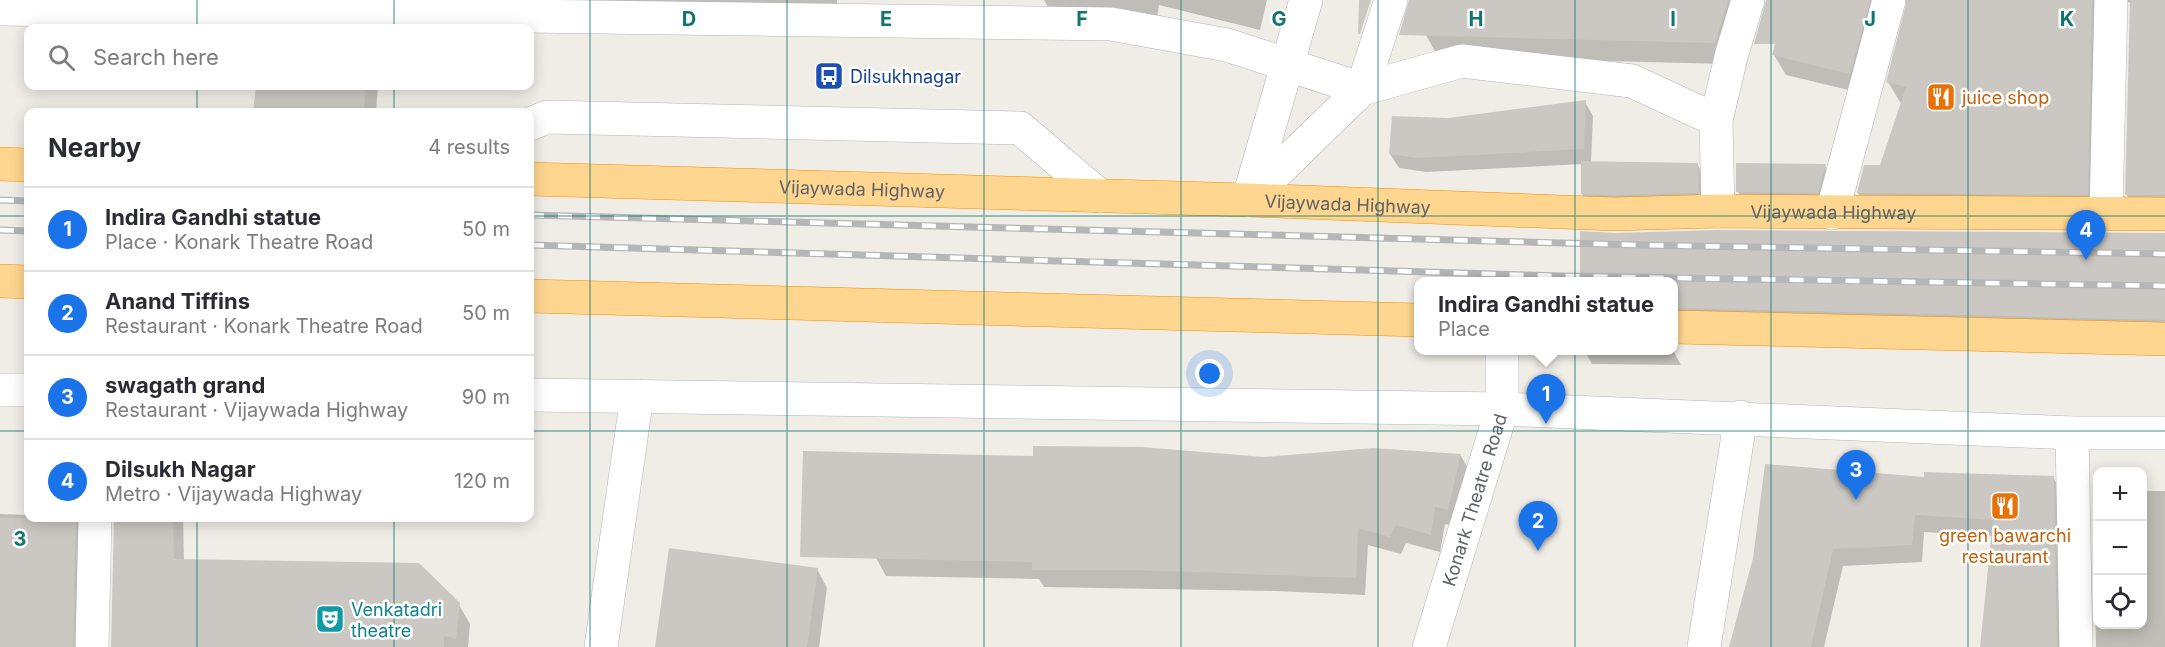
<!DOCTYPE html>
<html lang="en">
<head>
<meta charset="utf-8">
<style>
  body { margin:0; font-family:Inter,sans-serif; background:#f7f7f7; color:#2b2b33 }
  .controls { position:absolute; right:18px; bottom:18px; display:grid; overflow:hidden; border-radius:12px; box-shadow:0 3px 15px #0003 }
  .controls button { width:54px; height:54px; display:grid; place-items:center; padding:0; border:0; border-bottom:2px solid #e1e1e2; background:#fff; color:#2b2b33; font:30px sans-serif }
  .you { position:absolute; left:1210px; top:374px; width:21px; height:21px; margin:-15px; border:4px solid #fff; border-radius:50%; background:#1a73e8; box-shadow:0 0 0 9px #1a73e833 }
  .badge { display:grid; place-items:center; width:39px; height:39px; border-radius:50%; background:#1a73e8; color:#fff; font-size:20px; font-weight:700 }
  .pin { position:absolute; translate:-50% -50px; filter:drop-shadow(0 2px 3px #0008) }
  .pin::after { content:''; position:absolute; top:32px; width:21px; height:18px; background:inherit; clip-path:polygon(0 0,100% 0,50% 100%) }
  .popup { position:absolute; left:1414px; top:277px; width:264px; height:78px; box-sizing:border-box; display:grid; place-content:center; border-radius:12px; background:#fff; filter:drop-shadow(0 2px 4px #0005); font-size:20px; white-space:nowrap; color:#7c7c81 }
  .popup b { font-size:22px; color:#2b2b33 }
  .popup::after { content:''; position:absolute; left:50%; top:100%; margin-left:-12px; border:12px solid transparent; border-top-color:#fff }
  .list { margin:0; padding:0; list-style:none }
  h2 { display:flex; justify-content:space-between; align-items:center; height:78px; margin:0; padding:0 24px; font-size:26px }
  h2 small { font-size:20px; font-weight:400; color:#7c7c81 }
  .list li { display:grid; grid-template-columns:39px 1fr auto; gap:18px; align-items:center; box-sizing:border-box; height:84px; padding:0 24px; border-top:2px solid #e1e1e2 }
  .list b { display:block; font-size:22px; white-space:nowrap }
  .list p { margin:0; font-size:20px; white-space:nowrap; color:#7c7c81 }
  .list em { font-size:20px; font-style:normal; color:#7c7c81 }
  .icon { flex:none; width:33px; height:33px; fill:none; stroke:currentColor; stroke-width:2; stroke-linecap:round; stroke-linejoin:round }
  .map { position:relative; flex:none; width:2165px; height:647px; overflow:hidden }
  .search { position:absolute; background:#fff; box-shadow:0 3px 15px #0003; left:24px; top:24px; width:510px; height:66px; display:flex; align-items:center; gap:15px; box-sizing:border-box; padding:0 21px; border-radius:12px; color:#7c7c81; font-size:22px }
  .panel { position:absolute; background:#fff; box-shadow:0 3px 15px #0003; left:24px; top:108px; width:510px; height:414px; border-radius:12px }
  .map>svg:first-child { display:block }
</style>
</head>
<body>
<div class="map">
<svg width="2165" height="647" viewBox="0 0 2165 647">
  <rect width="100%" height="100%" fill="#f0ede7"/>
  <!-- shadow -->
  <g fill="#0003">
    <path d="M334,0H837V19Z"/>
    <path d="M1044,0H1267L1260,30L1159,5L1156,24L1050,11Z"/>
    <path d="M1426,0H1748L1727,64L1438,57L1426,35Z"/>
    <path d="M1794,0H2165V215H2138L2127,195L2131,3L2124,1L2099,215L1870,213L1858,193L1881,166L1902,103L1900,102L1888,82L1909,3L1896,2L1861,93L1786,75L1774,55Z"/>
    <path d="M257,86H378L376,112H255Z"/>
    <path d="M1585,102L1593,116L1591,163L1697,164L1710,185V214L1595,215L1582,194L1583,164L1426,172L1399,168L1390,154L1448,119Z"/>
    <path d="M1825,166L1837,187L1830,214L1750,213L1738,192Z"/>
    <path d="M2165,234V340L1674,334V282Z"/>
    <path d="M1584,350H1673L1681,365L1592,364Z"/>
    <path d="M1373,449L1461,456L1471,474L1458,527L1445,524L1440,552L1406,543L1401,554L1368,545L1365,595L1275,591L1044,587L1039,579L886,576L876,558L1035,458H1264Z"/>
    <path d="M2053,477L2063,495L2066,647H1981L1993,536L1924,532L1922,562L1843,566L1824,647H1731L1754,558L1925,478Z"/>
    <path d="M2093,490H2098V624H2142V491H2165V647H2096Z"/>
    <path d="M0,514L28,515V518H76L87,537L84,647H0Z"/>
    <path d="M115,518H183L184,561L458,603L470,624L468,647H112Z"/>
    <path d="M817,569L827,588L819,647H657Z"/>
  </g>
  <!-- building -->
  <g fill="#cbc8c3">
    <path d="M1359,0H1371L1360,34H1358Z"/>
    <path d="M1409,0H1728L1715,43L1399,35Z"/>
    <path d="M1766,0H1870L1850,74L1772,55L1775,44H1754Z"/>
    <path d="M1907,0H2092L2088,195L1857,193L1864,165H1880L1906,87L1886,82Z"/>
    <path d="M2130,0H2165V195H2125Z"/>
    <path d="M256,86H366L364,112H253Z"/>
    <path d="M1586,100L1584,149L1417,158L1389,154L1392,116L1448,118Z"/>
    <path d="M1581,161L1698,163L1699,193L1614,195L1581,194Z"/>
    <path d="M1736,163L1826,164L1818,193L1736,192Z"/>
    <path d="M1718,230L2165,233V320L1674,308V282H1580V231L1615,233Z"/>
    <path d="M1033,446L1142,447L1264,457L1373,448L1461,454L1448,510L1435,507L1431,535L1396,525L1390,537L1358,528L1356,578L1138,570H1032V562L800,557L803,451L1033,456Z"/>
    <path d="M1765,464L1924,477V472L2054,476L2057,647H1980L1993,520L1915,515L1912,545L1833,549L1811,647H1729L1753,558Z"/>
    <path d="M0,518H76L73,647H0Z"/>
    <path d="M114,518H173L174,559L419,563L460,603L456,639L444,636V647H111Z"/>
    <path d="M669,548L818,568L807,647H655Z"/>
  </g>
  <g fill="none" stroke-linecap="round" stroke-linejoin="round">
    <!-- minor casing -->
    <g stroke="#b2b5b9" stroke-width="34">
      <g id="minor">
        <path d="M0,9L1111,24L1227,45L1362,89L1391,0"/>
        <path d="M1716,120L1732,53L1748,0"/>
        <path d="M530,124L547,117L1020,128L1100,196"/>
        <path d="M1249,197L1306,0"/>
        <path d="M1248,200L1362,89L1462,61L1632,81L1716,120L1718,211"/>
        <path d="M1832,213L1889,0"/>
        <path d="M2106,214L2111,0"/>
        <path d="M0,390H28"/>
        <path d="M530,395L1502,409L2072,433H2165"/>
        <path d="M2072,433L2076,647"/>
        <path d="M92,647L95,518"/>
        <path d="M601,647L637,396"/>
        <path id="s1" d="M1429,647L1502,409V350"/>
        <path d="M1704,647L1741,417"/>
      </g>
    </g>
    <!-- highway casing -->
    <g stroke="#f78e00" stroke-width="34">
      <g id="highway">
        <path d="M0,164L28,165"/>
        <path id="s2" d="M530,179L1248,200L1614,214L1718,211L2165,214"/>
        <path d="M0,281L28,282"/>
        <path d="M530,296L1418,320"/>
        <path d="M1674,327L2165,339"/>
      </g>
    </g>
    <!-- minor -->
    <use href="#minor" stroke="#fff" stroke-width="33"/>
    <!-- highway -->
    <use href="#highway" stroke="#ffd68f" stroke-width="33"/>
    <!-- rail casing -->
    <g stroke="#b5b6b7" stroke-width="7">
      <g id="rail">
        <path d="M0,200L28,201"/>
        <path d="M530,215L1637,245L2165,254"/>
        <path d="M0,230L28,231"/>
        <path d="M530,245L1560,276L2165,286"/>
      </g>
    </g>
    <!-- rail -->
    <use href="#rail" stroke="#fff" stroke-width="4.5" stroke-dasharray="14" stroke-linecap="butt"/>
  </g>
  <!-- grid -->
  <path fill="none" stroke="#0f766e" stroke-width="1.5" stroke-opacity="0.55" d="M197,0V28M394,0V28M590,0V647M787,0V647M984,0V647M1181,0V647M1378,0V647M1575,0V647M1771,0V647M1968,0V647M197,86V112M394,86V112M0,216H28M530,216H2165M0,431H28M530,431H2165M197,518V647M394,518V647"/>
  <!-- icons -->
  <defs>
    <g id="bus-square" transform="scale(1.5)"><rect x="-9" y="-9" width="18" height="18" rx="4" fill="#1a4fb4" stroke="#fff"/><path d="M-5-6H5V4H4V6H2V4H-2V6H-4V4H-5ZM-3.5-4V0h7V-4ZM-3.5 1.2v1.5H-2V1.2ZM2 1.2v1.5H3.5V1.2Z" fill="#fff"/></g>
    <g id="restaurant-square" transform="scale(1.5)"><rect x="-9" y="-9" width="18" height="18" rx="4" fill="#e8710a" stroke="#fff"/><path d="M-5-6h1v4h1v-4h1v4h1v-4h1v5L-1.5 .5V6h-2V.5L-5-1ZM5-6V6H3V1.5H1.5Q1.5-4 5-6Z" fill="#fff"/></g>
    <g id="theatre-square" transform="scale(1.5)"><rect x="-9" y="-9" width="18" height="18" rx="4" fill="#0f9aa8" stroke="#fff"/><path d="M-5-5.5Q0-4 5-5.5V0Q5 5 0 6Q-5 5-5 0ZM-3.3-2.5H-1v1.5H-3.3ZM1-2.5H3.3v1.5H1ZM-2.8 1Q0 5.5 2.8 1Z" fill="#fff"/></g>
  </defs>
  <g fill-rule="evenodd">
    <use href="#bus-square" x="829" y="76"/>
    <use href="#restaurant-square" x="1941" y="97"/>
    <use href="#restaurant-square" x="2005" y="506"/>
    <use href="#theatre-square" x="330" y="619"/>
  </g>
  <g text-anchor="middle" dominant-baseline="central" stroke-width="5" stroke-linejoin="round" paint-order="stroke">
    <!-- transit labels -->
    <g font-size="18" fill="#164399" stroke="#fff" text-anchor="start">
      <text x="850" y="76">Dilsukhnagar</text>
    </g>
    <!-- food labels -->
    <g font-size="18" fill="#c56008" stroke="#fff" text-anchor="start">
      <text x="1962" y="97">juice shop</text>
      <text x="2005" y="535" text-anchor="middle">green bawarchi<tspan x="2005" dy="21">restaurant</tspan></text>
    </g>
    <!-- street labels -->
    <g font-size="18" fill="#5e6367" stroke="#fff">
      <text stroke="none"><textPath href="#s2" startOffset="332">Vijaywada Highway</textPath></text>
      <text stroke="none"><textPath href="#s2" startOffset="818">Vijaywada Highway</textPath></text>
      <text stroke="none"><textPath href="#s2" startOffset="1304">Vijaywada Highway</textPath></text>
      <text stroke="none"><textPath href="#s1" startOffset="154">Konark Theatre Road</textPath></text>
    </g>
    <!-- culture labels -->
    <g font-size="18" fill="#0d838f" stroke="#fff" text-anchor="start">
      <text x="351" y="609">Venkatadri<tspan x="351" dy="21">theatre</tspan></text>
    </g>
  </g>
  <g font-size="20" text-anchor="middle" font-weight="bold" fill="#0f766e" stroke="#fff" stroke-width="5" stroke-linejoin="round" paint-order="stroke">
    <text x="689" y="26">D</text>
    <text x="886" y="26">E</text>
    <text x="1082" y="26">F</text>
    <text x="1279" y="26">G</text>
    <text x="1476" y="26">H</text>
    <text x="1673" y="26">I</text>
    <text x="1870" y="26">J</text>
    <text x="2067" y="26">K</text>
    <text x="20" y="546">3</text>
  </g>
</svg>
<div class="controls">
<button>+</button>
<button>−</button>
<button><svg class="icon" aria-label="locate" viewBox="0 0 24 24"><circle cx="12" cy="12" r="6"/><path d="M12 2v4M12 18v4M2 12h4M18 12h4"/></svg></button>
</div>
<div class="you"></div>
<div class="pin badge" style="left:1546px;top:424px">1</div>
<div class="popup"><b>Indira Gandhi statue</b>Place</div>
<div class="pin badge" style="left:1538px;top:551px">2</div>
<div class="pin badge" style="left:1856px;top:500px">3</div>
<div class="pin badge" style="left:2086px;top:260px">4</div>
<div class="search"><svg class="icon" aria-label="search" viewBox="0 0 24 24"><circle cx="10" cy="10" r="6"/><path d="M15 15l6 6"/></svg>Search here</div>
<section class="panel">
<h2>Nearby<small>4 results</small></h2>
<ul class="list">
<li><span class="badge">1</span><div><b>Indira Gandhi statue</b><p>Place · Konark Theatre Road</p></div><em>50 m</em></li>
<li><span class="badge">2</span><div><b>Anand Tiffins</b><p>Restaurant · Konark Theatre Road</p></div><em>50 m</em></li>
<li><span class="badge">3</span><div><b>swagath grand</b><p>Restaurant · Vijaywada Highway</p></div><em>90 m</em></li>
<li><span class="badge">4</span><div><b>Dilsukh Nagar</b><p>Metro · Vijaywada Highway</p></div><em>120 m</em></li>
</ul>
</section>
</div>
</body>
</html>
